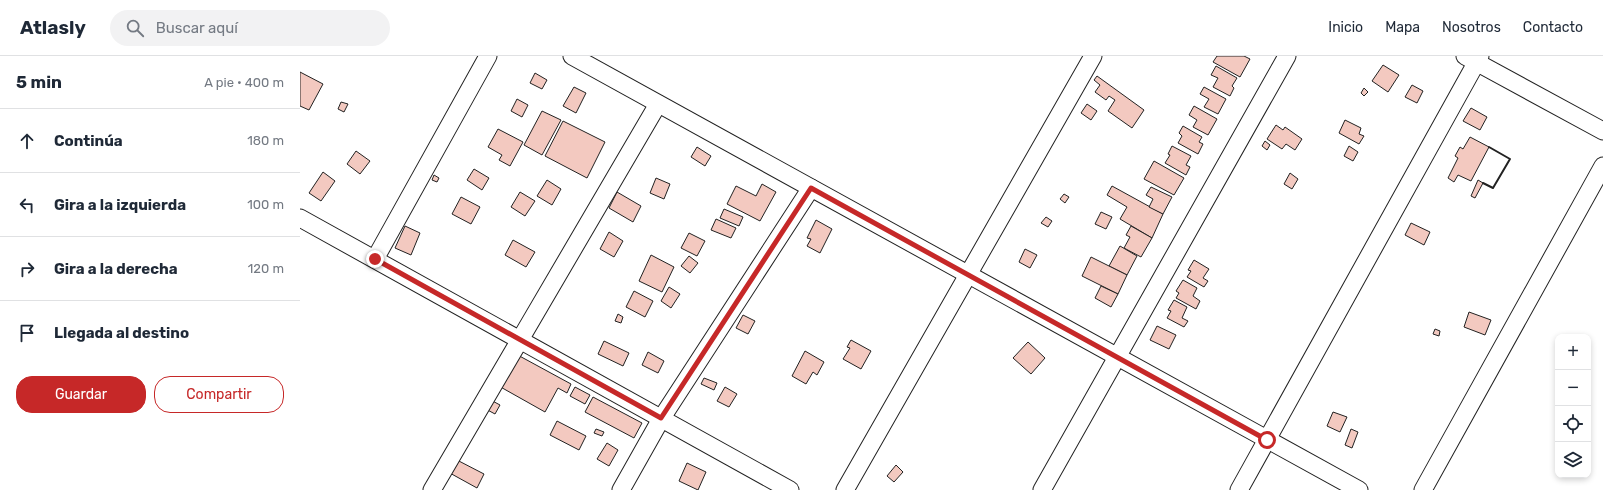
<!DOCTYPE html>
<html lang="es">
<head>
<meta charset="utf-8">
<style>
  body { margin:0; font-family:Rubik,sans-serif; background:#f2f2f3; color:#1f2937 }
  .controls { position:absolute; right:12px; bottom:12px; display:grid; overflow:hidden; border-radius:8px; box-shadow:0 2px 6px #0003 }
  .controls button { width:36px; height:36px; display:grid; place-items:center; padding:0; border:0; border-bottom:1px solid #e0e1e3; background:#fff; color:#1f2937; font:20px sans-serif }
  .stop { position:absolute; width:12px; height:12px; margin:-9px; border:3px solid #c62828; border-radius:50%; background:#fff }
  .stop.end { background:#c62828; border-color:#fff; box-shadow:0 1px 4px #0008 }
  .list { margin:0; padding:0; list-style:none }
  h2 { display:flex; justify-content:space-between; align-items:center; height:52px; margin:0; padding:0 16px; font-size:17px }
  h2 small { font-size:13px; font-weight:400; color:#747a83 }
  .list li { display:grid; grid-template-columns:26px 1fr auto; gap:12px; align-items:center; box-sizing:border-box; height:64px; padding:0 16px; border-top:1px solid #e0e1e3 }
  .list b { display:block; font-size:15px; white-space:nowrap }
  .list em { font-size:13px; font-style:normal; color:#747a83 }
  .actions { display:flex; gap:8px; padding:12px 16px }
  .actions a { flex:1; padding:9px 0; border:1px solid #c62828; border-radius:16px; text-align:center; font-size:14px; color:#c62828 }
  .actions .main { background:#c62828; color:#fff }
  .icon { flex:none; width:22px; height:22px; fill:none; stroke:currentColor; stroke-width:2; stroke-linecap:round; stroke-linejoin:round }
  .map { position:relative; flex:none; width:1303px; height:434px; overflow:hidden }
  header { display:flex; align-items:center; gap:24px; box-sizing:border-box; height:56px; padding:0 20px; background:#fff; border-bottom:1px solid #e0e1e3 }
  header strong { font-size:19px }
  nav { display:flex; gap:22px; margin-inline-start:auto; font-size:14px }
  .search { width:280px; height:36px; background:#f2f2f3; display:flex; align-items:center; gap:10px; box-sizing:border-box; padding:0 14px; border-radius:22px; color:#747a83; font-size:15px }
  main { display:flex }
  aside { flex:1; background:#fff }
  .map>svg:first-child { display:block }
</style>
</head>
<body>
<header>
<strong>Atlasly</strong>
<div class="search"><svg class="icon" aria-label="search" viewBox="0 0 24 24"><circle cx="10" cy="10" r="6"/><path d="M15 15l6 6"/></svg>Buscar aquí</div>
<nav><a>Inicio</a><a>Mapa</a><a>Nosotros</a><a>Contacto</a></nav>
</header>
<main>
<aside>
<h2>5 min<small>A pie · 400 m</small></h2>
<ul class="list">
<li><svg class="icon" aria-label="ahead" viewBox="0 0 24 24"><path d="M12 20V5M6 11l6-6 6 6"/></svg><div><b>Continúa</b></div><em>180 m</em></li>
<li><svg class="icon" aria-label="left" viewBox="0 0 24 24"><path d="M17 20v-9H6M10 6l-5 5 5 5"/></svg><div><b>Gira a la izquierda</b></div><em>100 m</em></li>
<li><svg class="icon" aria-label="right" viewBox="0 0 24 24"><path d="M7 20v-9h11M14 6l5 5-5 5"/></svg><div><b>Gira a la derecha</b></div><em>120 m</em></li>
<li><svg class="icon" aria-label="arrive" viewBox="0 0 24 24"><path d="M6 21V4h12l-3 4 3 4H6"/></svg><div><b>Llegada al destino</b></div></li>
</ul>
<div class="actions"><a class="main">Guardar</a><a>Compartir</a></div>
</aside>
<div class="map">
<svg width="1303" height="434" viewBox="0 0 1303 434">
  <rect width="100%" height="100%" fill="#fff"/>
  <!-- building -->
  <g fill="#f3c9c0" stroke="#222">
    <path d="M917,0H944L950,3L940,21L913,6Z"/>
    <path d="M1083,9L1099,19L1088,36L1072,25Z"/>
    <path d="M916,10L937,22L932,30L934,32L930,40L913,31L918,22L911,19Z"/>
    <path d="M0,16L23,28L9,54L0,50Z"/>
    <path d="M235,17L247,24L242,33L230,27Z"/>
    <path d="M797,20L844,54L832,72L808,55L815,44L809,40L806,44L795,36L800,29L794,24Z"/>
    <path d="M1112,29L1123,35L1117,47L1105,41Z"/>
    <path d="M274,31L286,37L276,57L263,50Z"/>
    <path d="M904,31L926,43L918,58L904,51L909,43L900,38Z"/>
    <path d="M1064,32L1068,36L1064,40L1061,37Z"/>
    <path d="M217,43L228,49L222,61L211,55Z"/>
    <path d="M41,46L48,48L44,56L38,53Z"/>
    <path d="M787,48L797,55L791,64L781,57Z"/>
    <path d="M894,50L917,63L908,79L893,71L897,64L889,59Z"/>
    <path d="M1171,52L1187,61L1180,74L1163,65Z"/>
    <path d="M242,55L261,64L242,99L224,89Z"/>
    <path d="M1045,64L1061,72L1059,78L1064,80L1059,88L1039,77Z"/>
    <path d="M263,65L305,86L287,122L245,100Z"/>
    <path d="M976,69L983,74L985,71L1002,83L995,94L986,88L982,93L967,83Z"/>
    <path d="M883,70L902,81L899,86L903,88L898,98L878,87L882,80L879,77Z"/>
    <path d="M198,73L223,86L210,110L199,104L202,99L188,91Z"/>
    <path d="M1170,81L1189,91L1171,125L1158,119L1154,126L1148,122L1158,102L1155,100L1160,91L1163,93Z"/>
    <path d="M965,85L970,89L967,94L962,90Z"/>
    <path d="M872,90L891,100L886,109L890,111L886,119L865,107L870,99L868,98Z"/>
    <path d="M1049,90L1058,96L1053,105L1044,100Z"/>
    <path d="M397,91L411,100L405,110L391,101Z"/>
    <path d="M56,95L70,105L60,118L47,108Z"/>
    <path d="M854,105L884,122L874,139L844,123Z"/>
    <path d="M174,113L189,122L182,134L167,124Z"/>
    <path d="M23,116L35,125L21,145L9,137Z"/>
    <path d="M990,117L998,123L992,133L984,128Z"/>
    <path d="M134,119L139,122L137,126L132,124Z"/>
    <path d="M356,122L370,128L364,143L350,137Z"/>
    <path d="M247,124L261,133L252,149L237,140Z"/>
    <path d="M1178,124L1183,127L1175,142L1171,140Z"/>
    <path d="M462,128L476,136L460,165L427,148L436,130L456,140Z"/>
    <path d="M812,130L863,158L852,182L820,163L827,151L807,139Z"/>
    <path d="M851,131L872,141L863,158L849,151L853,143L846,139Z"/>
    <path d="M220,136L235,145L225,160L211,151Z"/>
    <path d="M317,136L341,150L333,166L309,152Z"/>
    <path d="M764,138L769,141L765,147L760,143Z"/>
    <path d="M161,141L180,151L171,168L152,158Z"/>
    <path d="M424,153L443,161L439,170L420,162Z"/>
    <path d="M801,156L812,161L806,173L795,168Z"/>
    <path d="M746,161L752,165L748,171L741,167Z"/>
    <path d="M416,163L436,172L431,182L411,174Z"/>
    <path d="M516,164L532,173L520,197L507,190L511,183L507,182Z"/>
    <path d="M1111,167L1130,176L1124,189L1105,179Z"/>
    <path d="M105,170L120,177L111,199L95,192Z"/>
    <path d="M831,170L852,182L841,201L824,192L830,181L826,179Z"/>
    <path d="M309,176L323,185L314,201L300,193Z"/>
    <path d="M389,177L405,185L397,200L381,192Z"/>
    <path d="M213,184L235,196L226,211L205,199Z"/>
    <path d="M820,190L837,200L827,219L809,210Z"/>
    <path d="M725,193L737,199L730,212L719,206Z"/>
    <path d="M351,199L374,211L362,236L339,225Z"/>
    <path d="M389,200L398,207L390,217L381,210Z"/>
    <path d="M791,201L827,219L818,238L782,220Z"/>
    <path d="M894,204L909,213L903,222L908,225L904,231L887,221L891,215L888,214Z"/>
    <path d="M883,224L897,232L893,240L900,245L896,253L876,242L879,237L876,235Z"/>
    <path d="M801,230L818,238L811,251L795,242Z"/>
    <path d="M369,231L380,238L371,252L361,245Z"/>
    <path d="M334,235L353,245L345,261L326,251Z"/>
    <path d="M874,244L887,251L882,262L888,265L884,271L867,262L871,255L868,254Z"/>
    <path d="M1169,256L1191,264L1185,279L1164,271Z"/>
    <path d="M318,258L323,261L321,267L315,265Z"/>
    <path d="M443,259L455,265L448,278L436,272Z"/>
    <path d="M857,270L876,279L869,293L850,284Z"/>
    <path d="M1135,273L1140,275L1139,280L1133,278Z"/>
    <path d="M551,284L571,295L561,313L543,303L550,292L547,291Z"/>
    <path d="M304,285L329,297L323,310L298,298Z"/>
    <path d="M728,286L745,302L731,318L713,302Z"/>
    <path d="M505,295L524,306L517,319L513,316L506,328L492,320Z"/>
    <path d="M348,296L364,305L358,317L342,309Z"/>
    <path d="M214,297L271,328L267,337L258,332L245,356L197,329Z"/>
    <path d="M404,322L417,327L414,334L401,328Z"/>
    <path d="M275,331L290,339L285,348L270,340Z"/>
    <path d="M425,331L437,338L429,351L417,345Z"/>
    <path d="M293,341L342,367L334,382L285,356Z"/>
    <path d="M187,342L200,349L195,358L182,351Z"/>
    <path d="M1033,356L1047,361L1040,376L1027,370Z"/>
    <path d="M257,365L286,380L279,394L250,379Z"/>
    <path d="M296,373L304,376L302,380L294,377Z"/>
    <path d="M1051,373L1058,376L1052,392L1045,389Z"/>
    <path d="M307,387L318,394L309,410L297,403Z"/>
    <path d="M155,403L184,418L177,432L148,416Z"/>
    <path d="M387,407L406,416L398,434L379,425Z"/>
    <path d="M596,409L603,416L594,426L587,420Z"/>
  </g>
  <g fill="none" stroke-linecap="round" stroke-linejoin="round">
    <!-- minor casing -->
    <g stroke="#222" stroke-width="19">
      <g id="minor">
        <path d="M272,0L1059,434"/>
        <path d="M1165,0L1303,75"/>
        <path d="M0,162L490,434"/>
        <path d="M75,203L188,0"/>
        <path d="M132,434L358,48"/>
        <path d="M321,434L361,363L511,132"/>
        <path d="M545,434L793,0"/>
        <path d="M742,434L987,0"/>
        <path d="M939,434L1180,0"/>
        <path d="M1123,434L1303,110"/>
      </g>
    </g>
    <!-- minor -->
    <use href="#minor" stroke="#fff" stroke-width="17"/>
    <!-- wall -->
    <path stroke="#222" stroke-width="2" d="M1183,127L1193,132L1210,103L1189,91"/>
  </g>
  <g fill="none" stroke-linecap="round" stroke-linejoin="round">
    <!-- route -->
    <path stroke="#c62828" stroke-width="5" d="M75,203L361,362L511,132L967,384"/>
  </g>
</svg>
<div class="controls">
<button>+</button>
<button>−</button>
<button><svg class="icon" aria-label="locate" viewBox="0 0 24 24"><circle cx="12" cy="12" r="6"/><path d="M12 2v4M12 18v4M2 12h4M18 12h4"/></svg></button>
<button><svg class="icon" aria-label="layers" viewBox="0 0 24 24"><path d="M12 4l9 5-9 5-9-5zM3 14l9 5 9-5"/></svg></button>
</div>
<div class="stop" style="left:967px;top:384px"></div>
<div class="stop end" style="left:75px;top:203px"></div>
</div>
</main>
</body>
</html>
